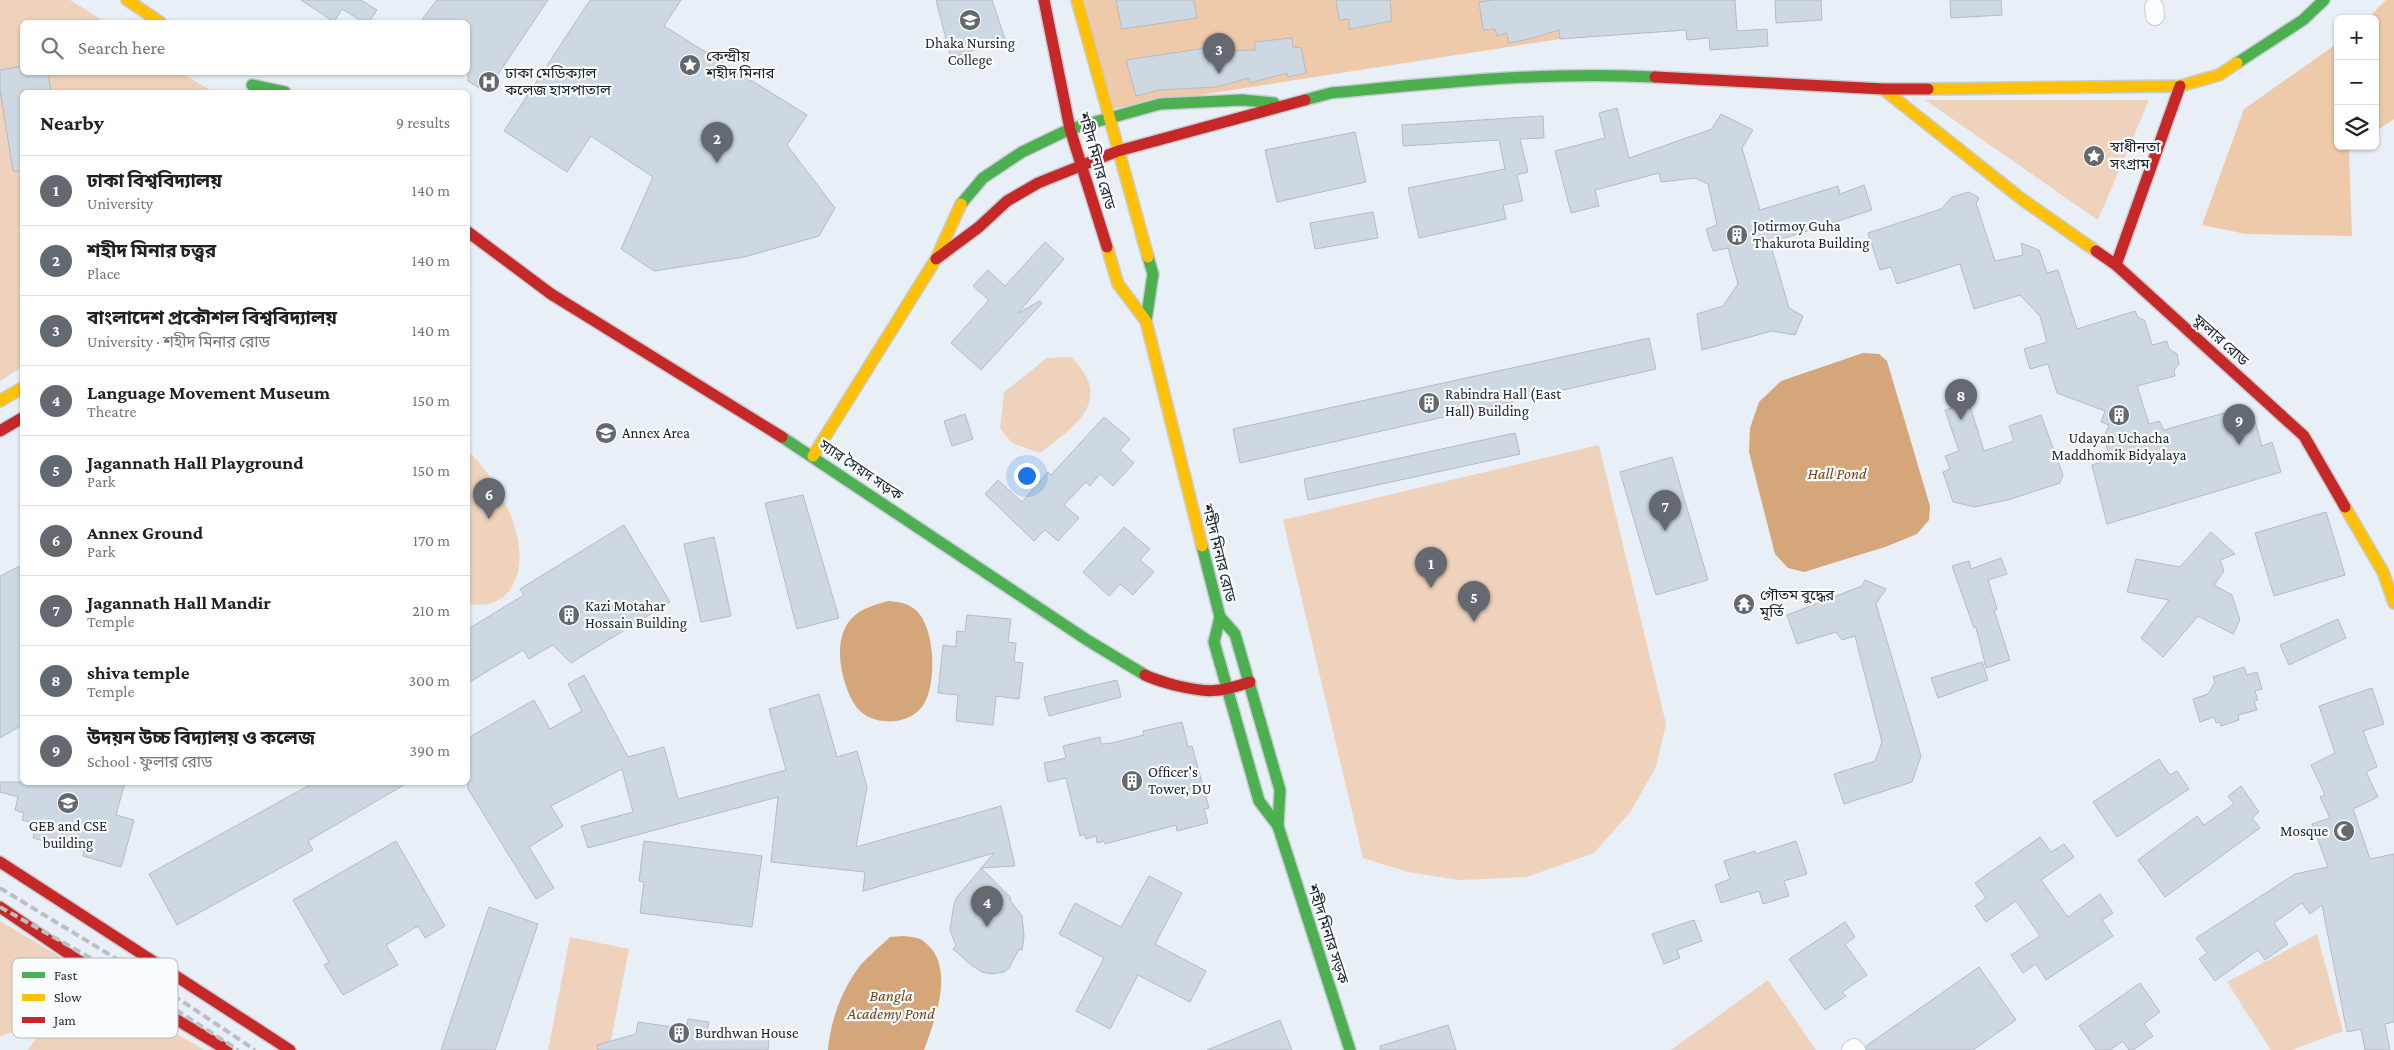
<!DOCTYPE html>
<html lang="en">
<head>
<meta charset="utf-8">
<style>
  body { margin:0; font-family:"Crimson Pro","Noto Sans Bengali",serif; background:#f6f6f6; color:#202124 }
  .controls { position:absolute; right:15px; top:15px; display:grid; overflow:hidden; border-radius:8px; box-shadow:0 1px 4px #0004 }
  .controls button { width:45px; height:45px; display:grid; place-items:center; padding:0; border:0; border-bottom:1px solid #e0e0e0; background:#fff; color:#202124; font:25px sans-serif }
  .you { position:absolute; left:1026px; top:475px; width:18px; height:18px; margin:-12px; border:4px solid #fff; border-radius:50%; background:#1a73e8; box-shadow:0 0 0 8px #1a73e833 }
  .badge { display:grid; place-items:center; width:32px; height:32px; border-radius:50%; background:#63696f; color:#fff; font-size:16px; font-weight:700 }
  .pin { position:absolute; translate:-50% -41px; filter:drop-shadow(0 1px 2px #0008) }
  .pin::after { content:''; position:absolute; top:26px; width:18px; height:15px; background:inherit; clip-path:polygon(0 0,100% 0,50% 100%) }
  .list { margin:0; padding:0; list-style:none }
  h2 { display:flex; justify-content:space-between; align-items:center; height:65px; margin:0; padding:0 20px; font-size:21px }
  h2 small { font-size:16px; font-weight:400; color:#757577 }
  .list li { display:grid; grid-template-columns:32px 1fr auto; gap:15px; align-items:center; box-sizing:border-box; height:70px; padding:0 20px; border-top:1px solid #e0e0e0 }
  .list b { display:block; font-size:19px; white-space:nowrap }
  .list p { margin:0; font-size:16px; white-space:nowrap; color:#757577 }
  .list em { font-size:16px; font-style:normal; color:#757577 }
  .icon { flex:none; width:28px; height:28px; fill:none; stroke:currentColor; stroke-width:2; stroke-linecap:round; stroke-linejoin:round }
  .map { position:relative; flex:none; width:2394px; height:1050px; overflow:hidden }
  .search { position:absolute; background:#fff; box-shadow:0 1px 4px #0004; left:20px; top:20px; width:450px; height:55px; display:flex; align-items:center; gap:12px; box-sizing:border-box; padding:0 18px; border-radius:8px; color:#757577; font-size:19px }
  .panel { position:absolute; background:#fff; box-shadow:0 1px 4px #0004; left:20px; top:90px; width:450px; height:695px; border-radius:8px }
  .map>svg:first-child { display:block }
</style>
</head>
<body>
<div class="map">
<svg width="2394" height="1050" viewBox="0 0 2394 1050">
  <rect width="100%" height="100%" fill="#e8eff6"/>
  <!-- green -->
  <g fill="#efd2bb">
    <path d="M0,0H70L105,22H22V72L182,73L213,92H22V367L0,381Z"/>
    <path d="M1925,100H2149L2098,220Z"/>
    <path d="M1071,357C1115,400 1076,426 1040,453L1012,443L1000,428L1004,392L1047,358Z"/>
    <path d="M1599,445L1666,724L1656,767L1631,811L1594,853L1527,877L1459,880L1408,872L1363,858L1283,520Z"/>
    <path d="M468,451C498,479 537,548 511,588C501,604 485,606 468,604Z"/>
    <path d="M0,921L62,958L16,1030L0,1037Z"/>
    <path d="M2317,934L2343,1031L2291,1050H2271L2227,982Z"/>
    <path d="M570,937L629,949L609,1050H548Z"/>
    <path d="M79,976L204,1050H28Z"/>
    <path d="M1768,980L1816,1050H1671Z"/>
  </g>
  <!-- forest -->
  <g fill="#eecaaa">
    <path d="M1084,0H1557L1560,39L1110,109Z"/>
    <path d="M2386,0H2394V119L2375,132V19H2367Z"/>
    <path d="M2338,43V146H2355L2349,150L2352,236L2246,234L2202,225L2244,109Z"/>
  </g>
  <!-- water -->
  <g fill="#d4a67a">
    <path d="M1863,353L1879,354L1887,361L1930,506L1929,520L1917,534L1885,547L1804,572L1788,568L1775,554L1749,452L1750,428L1759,402L1781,381Z"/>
    <path d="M888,601C897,602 905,602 913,608C936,623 938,687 922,707C913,718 898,723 884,721C871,720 860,714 853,702C841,680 832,640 851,619C861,608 875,605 888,601Z"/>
    <path d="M904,936C910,937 919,937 923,941C957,964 935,1020 924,1050H828C830,1023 841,992 857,970C865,958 879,948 890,937Z"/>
  </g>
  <!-- building -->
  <g fill="#cdd8e2" stroke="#b5bbc1">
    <path d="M301,0H361L377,10L369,22H363L342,9L334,22Z"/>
    <path d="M437,0H548L486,92L468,81V22H420Z"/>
    <path d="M590,0H681L664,26L807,115L787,145L835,208L819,236L744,257L654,271L621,249L653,177L591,136L567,172L504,131Z"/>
    <path d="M936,0H992L1005,39L951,58Z"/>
    <path d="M1116,0H1194L1197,18L1122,29Z"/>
    <path d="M1336,0H1390L1392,21L1349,29V19L1339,20Z"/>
    <path d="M1493,0H1735L1737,31L1767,29L1768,46L1710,50L1709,38L1687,40L1686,30L1560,39L1559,30L1529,39L1509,43L1507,33L1497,36L1495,29L1483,30L1479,2Z"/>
    <path d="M1775,0H1821L1822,20L1776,23Z"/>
    <path d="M1950,0H2001L2002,15L1951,18Z"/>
    <path d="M1292,38L1293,48L1301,47L1306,73L1288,77L1287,73L1250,83L1249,78L1216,87L1159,90L1136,96L1126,60L1220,46L1221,51L1256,50L1254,42Z"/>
    <path d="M22,66V72H48L51,92H22V171H13L0,90V70Z"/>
    <path d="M1617,108L1629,158L1712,129L1721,114L1753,130L1742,148L1760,210L1838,186L1840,194L1864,185L1872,210L1770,243L1789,308L1803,316L1795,335L1772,331L1702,350L1697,314L1723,306L1738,284L1728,248L1713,251L1706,229L1717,225L1708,184L1695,178L1661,182L1659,173L1595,190L1599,206L1571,213L1555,151L1605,138L1599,113Z"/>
    <path d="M1543,116L1544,138L1520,139L1528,172L1517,175L1523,201L1503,205L1506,219L1419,238L1408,188L1505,169L1499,140L1403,146L1402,125Z"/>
    <path d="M1355,132L1366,182L1277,202L1265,150Z"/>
    <path d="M1969,192L1979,198L1976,203L1995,261L2023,255L2021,243L2039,250L2047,273L2058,270L2077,329L2135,311L2138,317L2145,321L2152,345L2167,341L2169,349L2177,354L2179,364L2174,370L2175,376L2137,386L2149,424L2159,421L2164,430L2224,413L2229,429L2244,418H2254L2262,446L2272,442L2281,472L2107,524L2092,465L2110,459L2104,437L2109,425L2101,422L2105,411L2057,393L2048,364L2030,369L2024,349L2047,342L2040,316L2020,295L1974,309L1960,264L1897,284L1891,267L1880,270L1868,233L1941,209L1952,197Z"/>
    <path d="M1373,212L1378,238L1315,249L1310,223Z"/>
    <path d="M1045,242L1064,259L1018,313L1040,301L1042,303L981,370L951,343L989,300L973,286L988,270L1005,286Z"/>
    <path d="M1649,338L1656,369L1240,463L1233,429Z"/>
    <path d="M1969,403L1984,451L2014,441L2009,426L2041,415L2063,475L2060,483L2011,499L1975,507L1953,502L1943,472L1950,469L1945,456L1959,451L1945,410Z"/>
    <path d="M965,414L973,439L952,446L944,421Z"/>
    <path d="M1104,417L1130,439L1120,450L1134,463L1113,486L1100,474L1090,486L1086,482L1064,505L1079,518L1058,541L1045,530L1034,541L985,494L998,480L1022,502L1048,472L1051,475Z"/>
    <path d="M1515,433L1520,454L1308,500L1304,479Z"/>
    <path d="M1672,457L1708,580L1656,595L1620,472Z"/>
    <path d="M803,495L839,618L797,629L765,503Z"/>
    <path d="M2326,512L2345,575L2274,596L2255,533Z"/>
    <path d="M624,525L670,602L571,663L553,645L529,659L523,650L468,683V629L524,595L520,589Z"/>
    <path d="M1124,527L1150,549L1140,560L1154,572L1133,595L1120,584L1109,596L1083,572Z"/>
    <path d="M2211,532L2235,554L2220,560L2224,571L2214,585L2232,595L2240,620L2233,634L2198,616L2163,657L2141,638L2169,600L2127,592L2136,559L2180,567Z"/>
    <path d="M714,537L731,616L701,622L684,544Z"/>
    <path d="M2001,558L2007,574L1988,580L1997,609L1994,610L2010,660L1986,668L1976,627L1974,628L1952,566L1969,561L1971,569Z"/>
    <path d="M22,565V725L0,738V576Z"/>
    <path d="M1865,580L1886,589L1876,604L1921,756L1912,782L1844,804L1834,774L1875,761L1882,742L1855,636L1842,640L1836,632L1797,644L1787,615L1862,586Z"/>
    <path d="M967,615L1011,619L1008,642L1016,643L1014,662L1023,663L1019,699L996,696L993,725L956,721L958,695L938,693L943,645L956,647L957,631L965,632Z"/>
    <path d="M2338,619L2346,638L2289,665L2280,645Z"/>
    <path d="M1982,662L1988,680L1938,698L1931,678Z"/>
    <path d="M2244,667L2247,675L2257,672L2262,689L2255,691L2258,700L2254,701L2257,710L2238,715L2239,720L2221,726L2220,722L2216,723L2214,717L2200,722L2193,699L2208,694L2215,682L2213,677Z"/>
    <path d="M584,675L628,757L664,747L678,799L786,770L769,709L819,694L837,757L857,751L867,787L856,847L1001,806L1015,866L981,868L1011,898L1010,900L1022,916L1024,936L1022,950L1019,949L1009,968L1004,972L992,974L982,972L971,965L953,949L956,946L950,930L954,904L957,897L994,853L863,891L865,872L771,862L778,797L588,848L581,826L633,812L622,769L551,806L563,826L529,847L554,888L536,899L468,789V738L534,700L550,729L582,711L568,684Z"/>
    <path d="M1117,680L1121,697L1049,716L1044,697Z"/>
    <path d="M2372,688L2384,724L2363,731L2377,767L2366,772L2378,797L2353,809L2370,859L2394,854V1022L2385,1024L2390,1050H2365L2361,1029L2347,1032L2322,905L2310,914L2302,903L2274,923L2288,944L2265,960L2258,950L2215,981L2199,959L2207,953L2196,938L2295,874L2328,867L2312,824L2330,818L2320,797L2325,795L2311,765L2335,753L2319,706Z"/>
    <path d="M1182,722L1188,747L1192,746L1209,808L1204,809L1208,823L1177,831L1176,825L1105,844L1104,841L1097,843L1096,836L1086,839L1084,834L1080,836L1066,778L1048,782L1044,763L1066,758L1063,746L1100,737L1101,744L1112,743L1144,735L1143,731Z"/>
    <path d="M2159,759L2170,775L2177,771L2189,789L2117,837L2093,802Z"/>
    <path d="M0,782H125L116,815L134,820L121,867L83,856L84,851L33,838L36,824L22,820L24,813L15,810L18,797L0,792Z"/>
    <path d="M315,782H409L308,841L313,850L177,925L149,874Z"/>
    <path d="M2241,786L2259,812L2252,818L2260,828L2165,897L2138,860L2197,816L2204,825L2234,804L2228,796Z"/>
    <path d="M2040,837L2051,852L2064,844L2074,857L2041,880L2068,917L2100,894L2113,913L2102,920L2113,936L2046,980L2036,964L2023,973L2011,955L2040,936L2016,901L1986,922L1975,906L1986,898L1975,883Z"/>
    <path d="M396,841L445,926L425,938L418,926L386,945L398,965L343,995L324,965L329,962L293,900Z"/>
    <path d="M644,841L762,856L752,927L640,913L644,882L639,881Z"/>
    <path d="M1796,841L1807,874L1784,881L1789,896L1763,904L1759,891L1721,903L1715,885L1730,879L1724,861L1755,851L1756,854Z"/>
    <path d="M1149,876L1182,893L1155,944L1206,971L1190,1002L1138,975L1110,1029L1076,1011L1104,958L1059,934L1075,903L1121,927Z"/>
    <path d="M489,907L538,924L495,1050H441Z"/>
    <path d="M1694,920L1702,941L1677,950L1680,958L1664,964L1652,934Z"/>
    <path d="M1845,922L1855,937L1845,944L1867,975L1842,992L1846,996L1825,1010L1789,959Z"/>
    <path d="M1979,967L2016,1020L1973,1050H1866V1046Z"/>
    <path d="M2140,983L2160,1012L2144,1024L2153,1036L2133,1050H2129L2123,1041L2110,1050H2096L2079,1026Z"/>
    <path d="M688,1019L709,1022L707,1031L769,1040L768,1050H598L597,1045L636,1034L638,1022L686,1029Z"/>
    <path d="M1280,1020L1292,1050H1207Z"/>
    <path d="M1448,1025L1456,1050H1380V1046Z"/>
  </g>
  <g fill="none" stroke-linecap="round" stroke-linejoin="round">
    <!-- street casing -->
    <g stroke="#c6cdd3" stroke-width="20">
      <g id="street">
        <path d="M2154,7L2155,16"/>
        <path d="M1851,1050L1854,1048L1856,1050"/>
      </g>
    </g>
    <!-- fast casing -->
    <g stroke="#c6cdd3" stroke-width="14">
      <g id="fast">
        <path d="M2237,63L2303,20L2324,0"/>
        <path d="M252,85L285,92"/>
        <path d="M1305,100L1331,93C1438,83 1546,71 1655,77"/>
        <path d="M961,204L983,178L1022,152L1070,129L1160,104L1242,100L1274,103"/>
        <path d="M1146,321L1153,274L1148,257"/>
        <path d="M782,437L1087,640L1145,675"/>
        <path d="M1202,546L1220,617L1214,642L1259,801L1278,826"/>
        <path d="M1220,617L1235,634L1280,790L1278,826L1350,1050"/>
      </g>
    </g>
    <!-- slow casing -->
    <g stroke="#c6cdd3" stroke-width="14">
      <g id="slow">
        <path d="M127,0L160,22"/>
        <path d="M1077,0L1148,257"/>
        <path d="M1883,89L2023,200L2096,251"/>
        <path d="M1928,89L2180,86L2219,75L2237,63"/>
        <path d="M1107,247L1118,284L1146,321L1202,546"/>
        <path d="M0,401L22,388"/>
        <path d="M813,456L936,259L961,204"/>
        <path d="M2345,507L2383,572L2394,603"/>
      </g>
    </g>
    <!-- jam casing -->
    <g stroke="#c6cdd3" stroke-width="14">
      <g id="jam">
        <path d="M1044,0L1070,129L1107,247"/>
        <path d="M1655,77L1883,89H1928"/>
        <path d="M468,232L551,294L782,437"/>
        <path d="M2096,251L2116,265L2304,436L2345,507"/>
        <path d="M936,259L979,227L1007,201L1038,183L1118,151L1305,100"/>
        <path d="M2116,265L2180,86"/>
        <path d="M0,431L22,418"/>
        <path d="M1145,675C1155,680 1164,682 1174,685C1207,693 1218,693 1250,682"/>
        <path d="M0,862L290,1050"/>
        <path d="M0,907L76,959L227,1050"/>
      </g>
    </g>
    <!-- street -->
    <use href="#street" stroke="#fcfdfe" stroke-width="18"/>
    <!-- fast -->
    <use href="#fast" stroke="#4caf50" stroke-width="11"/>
    <!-- slow -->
    <use href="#slow" stroke="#ffc107" stroke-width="11"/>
    <!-- jam -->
    <use href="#jam" stroke="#c62828" stroke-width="11"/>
    <!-- rail -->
    <g stroke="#bcbec0" stroke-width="4" stroke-dasharray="8 4" stroke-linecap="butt">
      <path d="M0,888L143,975L255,1050"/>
      <path d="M0,907L130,980L238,1050"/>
    </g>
  </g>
  <!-- icons -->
  <defs>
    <g id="university-disc" transform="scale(1.125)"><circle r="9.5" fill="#63696f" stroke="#f8fcff"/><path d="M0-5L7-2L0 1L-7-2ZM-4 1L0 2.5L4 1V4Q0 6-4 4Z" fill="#fff"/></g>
    <g id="sight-disc" transform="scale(1.125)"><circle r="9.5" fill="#63696f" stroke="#f8fcff"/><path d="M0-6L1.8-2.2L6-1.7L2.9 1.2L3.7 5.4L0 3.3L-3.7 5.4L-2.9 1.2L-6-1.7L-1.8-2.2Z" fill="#fff"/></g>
    <g id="hospital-disc" transform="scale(1.125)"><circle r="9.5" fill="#63696f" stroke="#f8fcff"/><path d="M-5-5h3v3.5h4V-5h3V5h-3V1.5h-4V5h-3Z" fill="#fff"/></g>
    <g id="building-disc" transform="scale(1.125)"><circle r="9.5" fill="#63696f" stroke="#f8fcff"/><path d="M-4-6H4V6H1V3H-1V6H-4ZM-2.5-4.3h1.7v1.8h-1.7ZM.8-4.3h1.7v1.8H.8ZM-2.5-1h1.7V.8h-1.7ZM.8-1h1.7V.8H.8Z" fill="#fff"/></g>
    <g id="temple-disc" transform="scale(1.125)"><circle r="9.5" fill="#63696f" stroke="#f8fcff"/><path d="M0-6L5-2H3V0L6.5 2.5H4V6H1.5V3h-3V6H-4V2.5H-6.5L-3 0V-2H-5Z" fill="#fff"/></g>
    <g id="mosque-disc" transform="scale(1.125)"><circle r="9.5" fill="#63696f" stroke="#f8fcff"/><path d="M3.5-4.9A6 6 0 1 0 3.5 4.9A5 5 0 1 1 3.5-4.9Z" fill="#fff"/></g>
  </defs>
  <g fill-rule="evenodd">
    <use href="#university-disc" x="970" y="20"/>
    <use href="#sight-disc" x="690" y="65"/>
    <use href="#hospital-disc" x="489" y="82"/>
    <use href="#sight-disc" x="2094" y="156"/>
    <use href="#building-disc" x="1737" y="235"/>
    <use href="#building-disc" x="1429" y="403"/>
    <use href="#building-disc" x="2119" y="415"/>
    <use href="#university-disc" x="606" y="433"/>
    <use href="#temple-disc" x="1744" y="604"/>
    <use href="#building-disc" x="569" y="615"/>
    <use href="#building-disc" x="1132" y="781"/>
    <use href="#university-disc" x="68" y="803"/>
    <use href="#mosque-disc" x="2344" y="831"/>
    <use href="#building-disc" x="679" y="1033"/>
  </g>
  <g text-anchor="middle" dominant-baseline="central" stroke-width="4.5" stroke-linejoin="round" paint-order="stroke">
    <!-- poi labels -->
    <g font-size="15" fill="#1b2127" stroke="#f8fcff" text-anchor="start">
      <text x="970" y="43" text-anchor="middle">Dhaka Nursing<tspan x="970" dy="17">College</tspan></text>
      <text x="706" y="56">কেন্দ্রীয়<tspan x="706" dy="17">শহীদ মিনার</tspan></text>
      <text x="505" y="73">ঢাকা মেডিক্যাল<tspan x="505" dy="17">কলেজ হাসপাতাল</tspan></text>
      <text x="2110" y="147">স্বাধীনতা<tspan x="2110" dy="17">সংগ্রাম</tspan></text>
      <text x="1753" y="226">Jotirmoy Guha<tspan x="1753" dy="17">Thakurota Building</tspan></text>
      <text x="1445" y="394">Rabindra Hall (East<tspan x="1445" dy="17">Hall) Building</tspan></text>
      <text x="622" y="433">Annex Area</text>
      <text x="2119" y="438" text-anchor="middle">Udayan Uchacha<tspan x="2119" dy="17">Maddhomik Bidyalaya</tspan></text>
      <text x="1760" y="595">গৌতম বুদ্ধের<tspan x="1760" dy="17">মূর্তি</tspan></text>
      <text x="585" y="606">Kazi Motahar<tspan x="585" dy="17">Hossain Building</tspan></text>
      <text x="1148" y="772">Officer's<tspan x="1148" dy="17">Tower, DU</tspan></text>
      <text x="68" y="826" text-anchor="middle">GEB and CSE<tspan x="68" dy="17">building</tspan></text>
      <text x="2328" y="831" text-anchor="end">Mosque</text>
      <text x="695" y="1033">Burdhwan House</text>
    </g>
    <!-- street labels -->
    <g font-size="15" fill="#1b2127" stroke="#f8fcff">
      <text transform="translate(1097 161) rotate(74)">শহীদ মিনার রোড</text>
      <text transform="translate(2221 340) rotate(42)">ফুলার রোড</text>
      <text transform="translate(861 470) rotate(34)">স্যার সৈয়দ সড়ক</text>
      <text transform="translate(1219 553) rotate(76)">শহীদ মিনার রোড</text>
      <text transform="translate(1328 934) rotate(72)">শহীদ মিনার সড়ক</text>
    </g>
    <!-- water labels -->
    <g font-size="16" font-style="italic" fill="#754616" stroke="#f8fcff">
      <text x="1837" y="473">Hall Pond</text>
      <text x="891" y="995">Bangla<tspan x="891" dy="18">Academy Pond</tspan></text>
    </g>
  </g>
  <!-- legend -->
  <rect x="12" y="958" width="166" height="80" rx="8" fill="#f8fcff" stroke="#b6babe" stroke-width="1"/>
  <rect x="22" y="972" width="23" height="6" fill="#4caf50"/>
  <rect x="22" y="994" width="23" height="7" fill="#ffc107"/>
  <rect x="22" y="1017" width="23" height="6" fill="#c62828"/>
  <g font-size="14" fill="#1b2127">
    <text x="54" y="980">Fast</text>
    <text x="54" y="1002">Slow</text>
    <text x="54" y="1025">Jam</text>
  </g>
</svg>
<div class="controls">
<button>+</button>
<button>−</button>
<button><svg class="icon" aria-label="layers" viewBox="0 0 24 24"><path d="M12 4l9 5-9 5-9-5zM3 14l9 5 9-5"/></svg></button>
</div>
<div class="you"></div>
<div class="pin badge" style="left:1431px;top:588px">1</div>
<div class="pin badge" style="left:717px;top:163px">2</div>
<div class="pin badge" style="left:1219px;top:74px">3</div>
<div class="pin badge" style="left:987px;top:927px">4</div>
<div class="pin badge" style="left:1474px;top:622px">5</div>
<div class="pin badge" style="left:489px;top:519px">6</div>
<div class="pin badge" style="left:1665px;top:531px">7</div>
<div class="pin badge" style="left:1961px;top:420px">8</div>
<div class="pin badge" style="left:2239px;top:445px">9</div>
<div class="search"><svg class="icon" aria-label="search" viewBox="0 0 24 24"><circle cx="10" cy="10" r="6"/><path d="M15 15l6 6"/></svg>Search here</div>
<section class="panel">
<h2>Nearby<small>9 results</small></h2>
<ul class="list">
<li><span class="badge">1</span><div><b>ঢাকা বিশ্ববিদ্যালয়</b><p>University</p></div><em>140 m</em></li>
<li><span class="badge">2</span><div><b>শহীদ মিনার চত্ত্বর</b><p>Place</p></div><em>140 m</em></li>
<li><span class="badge">3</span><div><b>বাংলাদেশ প্রকৌশল বিশ্ববিদ্যালয়</b><p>University · শহীদ মিনার রোড</p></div><em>140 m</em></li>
<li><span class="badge">4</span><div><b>Language Movement Museum</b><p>Theatre</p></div><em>150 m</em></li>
<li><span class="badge">5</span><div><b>Jagannath Hall Playground</b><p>Park</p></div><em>150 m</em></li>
<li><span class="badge">6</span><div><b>Annex Ground</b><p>Park</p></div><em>170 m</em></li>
<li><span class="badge">7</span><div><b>Jagannath Hall Mandir</b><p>Temple</p></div><em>210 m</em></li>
<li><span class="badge">8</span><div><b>shiva temple</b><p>Temple</p></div><em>300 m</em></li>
<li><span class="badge">9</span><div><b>উদয়ন উচ্চ বিদ্যালয় ও কলেজ</b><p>School · ফুলার রোড</p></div><em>390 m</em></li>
</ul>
</section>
</div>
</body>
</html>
